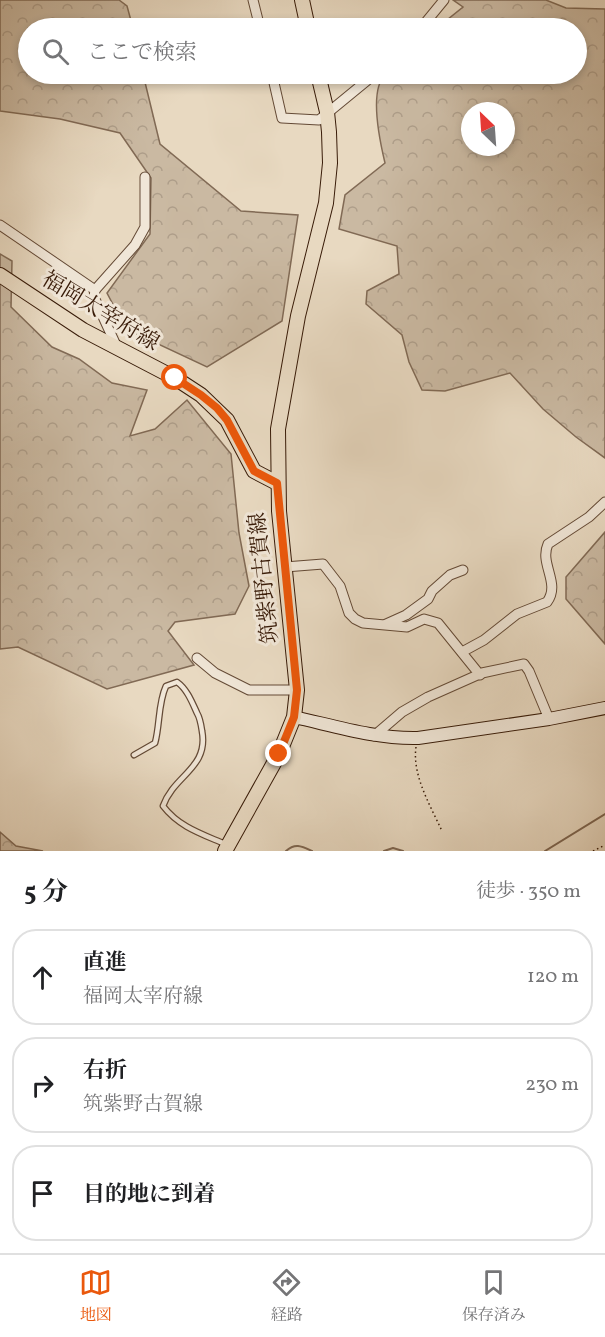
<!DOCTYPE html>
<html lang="ja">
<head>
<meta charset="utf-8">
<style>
  body { margin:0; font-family:Vollkorn,"Noto Serif JP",serif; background:#f6f6f6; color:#202124 }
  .compass { position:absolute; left:461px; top:102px; width:54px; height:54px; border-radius:50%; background:#fff; box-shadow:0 3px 9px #0003; rotate:335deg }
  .stop { position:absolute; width:18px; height:18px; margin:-14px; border:4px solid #ea580c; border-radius:50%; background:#fff }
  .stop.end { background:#ea580c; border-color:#fff; box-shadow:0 2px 6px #0008 }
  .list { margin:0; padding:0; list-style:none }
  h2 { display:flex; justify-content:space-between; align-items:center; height:78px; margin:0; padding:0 24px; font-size:26px }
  h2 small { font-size:20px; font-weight:400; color:#757577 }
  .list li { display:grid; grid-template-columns:39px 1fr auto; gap:18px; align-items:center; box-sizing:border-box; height:96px; margin:0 12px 12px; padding:0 12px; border:2px solid #e0e0e0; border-radius:24px }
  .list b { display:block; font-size:22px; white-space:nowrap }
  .list p { margin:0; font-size:20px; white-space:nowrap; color:#757577 }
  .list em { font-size:20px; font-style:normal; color:#757577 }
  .icon { flex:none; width:33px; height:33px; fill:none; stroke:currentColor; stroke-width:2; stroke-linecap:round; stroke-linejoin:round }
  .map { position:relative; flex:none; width:605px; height:851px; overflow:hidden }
  .search { position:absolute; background:#fff; box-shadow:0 3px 9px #0003; left:18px; right:18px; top:18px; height:66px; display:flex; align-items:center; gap:15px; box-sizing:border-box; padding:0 21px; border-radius:33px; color:#757577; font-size:22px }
  .sheet { height:402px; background:#fff }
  nav { display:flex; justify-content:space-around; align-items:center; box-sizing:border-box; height:84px; border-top:2px solid #e0e0e0; background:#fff; font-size:16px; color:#757577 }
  nav a { display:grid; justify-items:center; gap:3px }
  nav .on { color:#ea580c }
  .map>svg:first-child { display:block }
</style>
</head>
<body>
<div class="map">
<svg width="605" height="851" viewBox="0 0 605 851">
  <defs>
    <pattern id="forest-crowns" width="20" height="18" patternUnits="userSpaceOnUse" patternTransform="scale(1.5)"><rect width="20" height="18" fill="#cab9a2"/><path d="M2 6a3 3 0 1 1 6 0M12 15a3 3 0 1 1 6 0" fill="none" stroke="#ae9e8a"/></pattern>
  </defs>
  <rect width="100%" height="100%" fill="#e8d9c1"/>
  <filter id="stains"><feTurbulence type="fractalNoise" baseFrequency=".00333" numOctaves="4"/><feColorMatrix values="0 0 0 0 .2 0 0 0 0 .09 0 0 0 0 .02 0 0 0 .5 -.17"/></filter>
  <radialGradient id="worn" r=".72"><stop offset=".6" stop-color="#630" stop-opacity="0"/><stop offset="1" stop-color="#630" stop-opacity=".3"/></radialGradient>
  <!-- forest -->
  <g fill="url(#forest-crowns)" stroke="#816a55" stroke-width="1.5" fill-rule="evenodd">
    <path d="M0,0H119L127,6L133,28H28V74H143L160,144L241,211L298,215L282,321L207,367L126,329L107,293L150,234L151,178L120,133L60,119L0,111Z"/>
    <path d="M453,0H546L566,8L605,9V458L576,437L543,409L510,373L445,391L422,390L409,362L402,335L366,304L367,291L399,274L397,246L339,229L345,195L385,163C380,142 368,89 386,74H576V28H437L463,7ZM470,111H506V147H470Z"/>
    <path d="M0,254L12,261L11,307L52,347L79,359L112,383L147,390L130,436L155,429L187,400L231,454L239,533L249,586L235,614L175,622L168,631L194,665L107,689L18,647L0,649Z"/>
    <path d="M605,532V644L566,599V577Z"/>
    <path d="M0,832L16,846L43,851H0Z"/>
  </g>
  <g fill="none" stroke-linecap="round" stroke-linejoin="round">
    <!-- stream -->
    <g stroke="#7e6651" stroke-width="2">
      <path d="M286,851C295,843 301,846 312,851"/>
      <path d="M384,851L393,848L403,851"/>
      <path d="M545,851L605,814"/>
    </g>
    <!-- lane casing -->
    <g stroke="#644a36" stroke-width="7">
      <path id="lane" d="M134,755L155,743C160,725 158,703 166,686L177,682C187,689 192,702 197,713C200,718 201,724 202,731C209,768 174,775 163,806C179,827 202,834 225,844"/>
    </g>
    <!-- street casing -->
    <g stroke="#644a36" stroke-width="11">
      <g id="street">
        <path d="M253,0L260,28"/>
        <path d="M421,28L444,0"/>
        <path d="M272,74L282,118L319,120L375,74"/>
        <path d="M0,225L95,290L94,297L115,343V347"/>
        <path d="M95,290L135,245L145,227V177"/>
        <path d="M285,567L323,564L340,586L349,613L355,619L363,623L407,627L424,619L438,623L480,675"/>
        <path d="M386,624L406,615L428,599L432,591L450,575L463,570"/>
        <path d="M462,652L484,640L517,614L547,602C561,583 539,564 548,544L589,517L605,502"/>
        <path d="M197,658L215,673L249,690H297"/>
        <path d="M374,736L402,712L428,697L482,673L524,664L529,671L549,719"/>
      </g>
    </g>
    <!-- secondary casing -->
    <g stroke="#381b08" stroke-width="14">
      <path id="secondary" d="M294,717C335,726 375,739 418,738L549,719L605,708"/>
    </g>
    <!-- primary casing -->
    <g stroke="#381b08" stroke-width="16">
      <g id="primary">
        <path d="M302,0L308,28"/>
        <path d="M0,275L83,330L175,378L201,395L227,420L254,471L277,483"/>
        <path d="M225,851L279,754L294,717L297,690L279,511L278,429L298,316L326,203L330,163L329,132L327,112L318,74"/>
      </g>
    </g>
    <!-- path -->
    <g stroke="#381b08" stroke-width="1.5" stroke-dasharray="1.5 3" stroke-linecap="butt">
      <path d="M416,747C412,775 430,805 442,831"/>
      <path d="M593,851L605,845"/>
    </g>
    <!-- lane -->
    <use href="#lane" stroke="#f0e6d7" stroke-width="4.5"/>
    <!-- street -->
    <use href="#street" stroke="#f0e6d7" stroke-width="9"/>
    <!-- secondary -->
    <use href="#secondary" stroke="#f0e6d7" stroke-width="12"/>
    <!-- primary -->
    <use href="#primary" stroke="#e8d9c1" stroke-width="14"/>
  </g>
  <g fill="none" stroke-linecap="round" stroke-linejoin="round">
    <!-- route -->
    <path stroke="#ea580c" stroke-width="8" d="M175,378L201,395L217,408L227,420L254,471L277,483L297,690L294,717L279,754"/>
  </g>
  <g text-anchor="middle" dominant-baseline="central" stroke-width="6" stroke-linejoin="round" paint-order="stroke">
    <!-- street labels -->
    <g font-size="22" fill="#381b08" stroke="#f0e6d7">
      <text transform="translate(100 312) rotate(31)">福岡太宰府線</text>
      <text transform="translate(265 578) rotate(-96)">筑紫野古賀線</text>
    </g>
  </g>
  <rect width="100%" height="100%" filter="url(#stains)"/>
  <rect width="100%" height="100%" fill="url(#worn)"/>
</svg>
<svg class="compass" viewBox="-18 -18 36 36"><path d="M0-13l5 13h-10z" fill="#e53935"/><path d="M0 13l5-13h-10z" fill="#757577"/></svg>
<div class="stop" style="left:175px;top:378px"></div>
<div class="stop end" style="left:279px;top:754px"></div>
<div class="search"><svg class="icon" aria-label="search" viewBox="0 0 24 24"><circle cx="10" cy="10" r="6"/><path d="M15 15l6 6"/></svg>ここで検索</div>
</div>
<section class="sheet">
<h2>5 分<small>徒歩 · 350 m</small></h2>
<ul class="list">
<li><svg class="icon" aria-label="ahead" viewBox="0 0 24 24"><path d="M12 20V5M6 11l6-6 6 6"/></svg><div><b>直進</b><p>福岡太宰府線</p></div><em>120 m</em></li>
<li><svg class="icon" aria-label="right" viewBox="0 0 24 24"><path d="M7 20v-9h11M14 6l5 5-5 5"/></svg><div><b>右折</b><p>筑紫野古賀線</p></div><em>230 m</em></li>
<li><svg class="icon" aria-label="arrive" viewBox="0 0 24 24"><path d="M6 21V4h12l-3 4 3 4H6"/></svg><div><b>目的地に到着</b></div></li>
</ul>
</section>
<nav>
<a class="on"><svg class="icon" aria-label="map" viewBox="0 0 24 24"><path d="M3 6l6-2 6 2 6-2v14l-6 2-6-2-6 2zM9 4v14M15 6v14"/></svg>地図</a>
<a><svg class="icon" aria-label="directions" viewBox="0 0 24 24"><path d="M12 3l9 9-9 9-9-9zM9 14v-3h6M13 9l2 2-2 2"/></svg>経路</a>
<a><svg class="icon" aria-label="saved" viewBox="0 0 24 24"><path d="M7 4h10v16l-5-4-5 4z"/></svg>保存済み</a>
</nav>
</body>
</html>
